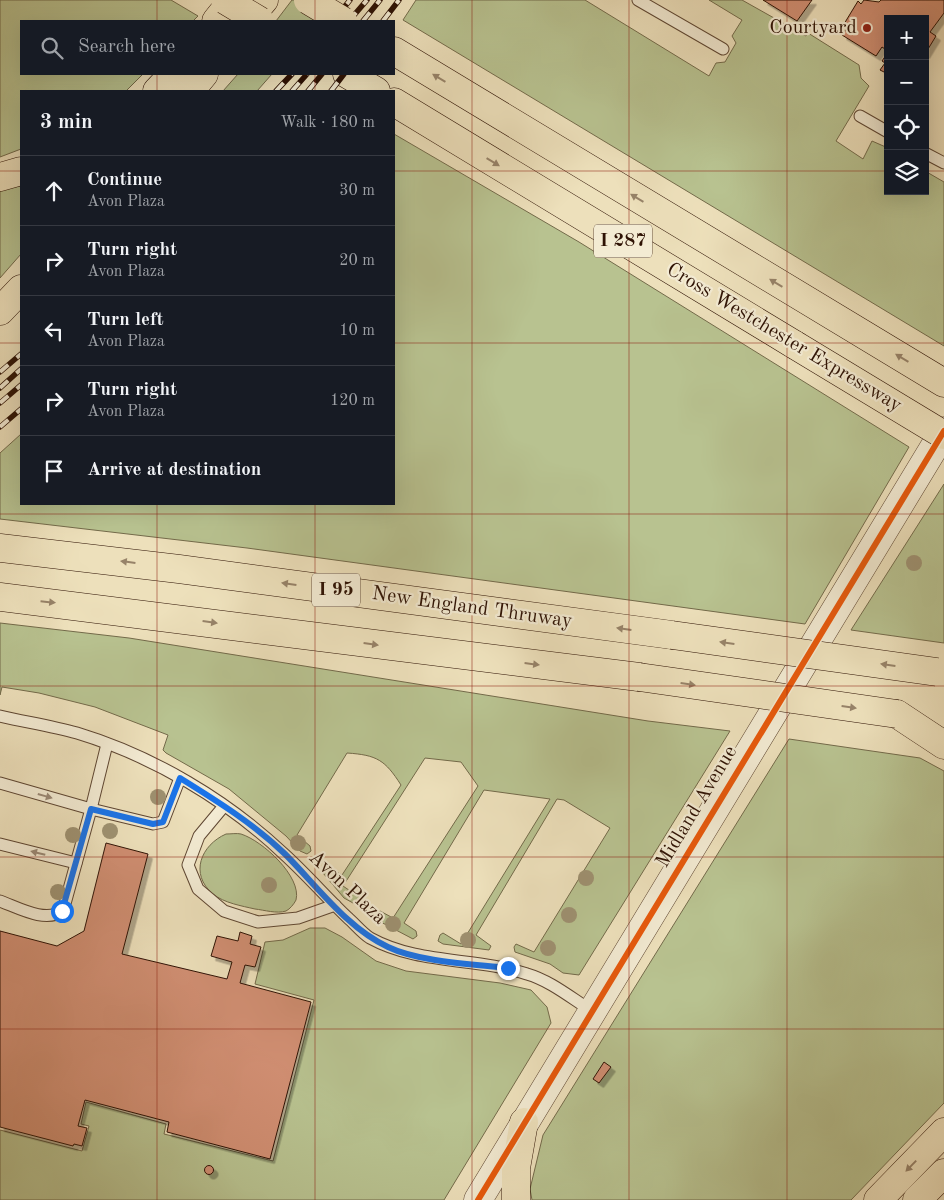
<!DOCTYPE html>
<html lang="en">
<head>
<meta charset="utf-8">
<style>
  body { margin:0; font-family:"Old Standard TT",serif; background:#20242c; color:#f1f3f6 }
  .controls { position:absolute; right:15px; top:15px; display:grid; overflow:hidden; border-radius:0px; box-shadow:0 5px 20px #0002 }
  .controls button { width:45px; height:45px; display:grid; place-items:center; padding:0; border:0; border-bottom:1px solid #363941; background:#171b24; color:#f1f3f6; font:25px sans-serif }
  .stop { position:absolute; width:15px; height:15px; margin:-11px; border:4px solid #1a73e8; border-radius:50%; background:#fff }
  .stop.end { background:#1a73e8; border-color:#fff; box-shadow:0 1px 5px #0008 }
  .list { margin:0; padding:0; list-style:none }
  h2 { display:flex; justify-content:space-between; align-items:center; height:65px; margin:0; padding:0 20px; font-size:21px }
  h2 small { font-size:16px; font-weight:400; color:#9ea1a6 }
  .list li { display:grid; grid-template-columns:32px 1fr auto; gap:15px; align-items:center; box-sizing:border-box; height:70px; padding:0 20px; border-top:1px solid #363941 }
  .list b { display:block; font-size:19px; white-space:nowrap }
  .list p { margin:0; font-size:16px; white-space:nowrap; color:#9ea1a6 }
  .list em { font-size:16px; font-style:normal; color:#9ea1a6 }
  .icon { flex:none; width:28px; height:28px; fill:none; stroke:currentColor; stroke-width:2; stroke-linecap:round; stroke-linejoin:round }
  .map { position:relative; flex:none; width:944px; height:1200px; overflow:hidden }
  .search { position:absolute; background:#171b24; box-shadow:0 5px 20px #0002; left:20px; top:20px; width:375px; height:55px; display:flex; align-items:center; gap:12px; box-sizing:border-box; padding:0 18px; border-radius:0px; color:#9ea1a6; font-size:19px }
  .panel { position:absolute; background:#171b24; box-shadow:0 5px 20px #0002; left:20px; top:90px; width:375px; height:415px; border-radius:0px }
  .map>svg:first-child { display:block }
</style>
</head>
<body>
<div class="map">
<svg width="944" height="1200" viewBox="0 0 944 1200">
  <defs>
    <filter id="shadow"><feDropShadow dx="4.5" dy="4.5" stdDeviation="0" flood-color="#0004"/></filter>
  </defs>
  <rect width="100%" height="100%" fill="#ede0bb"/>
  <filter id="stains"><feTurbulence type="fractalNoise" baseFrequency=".004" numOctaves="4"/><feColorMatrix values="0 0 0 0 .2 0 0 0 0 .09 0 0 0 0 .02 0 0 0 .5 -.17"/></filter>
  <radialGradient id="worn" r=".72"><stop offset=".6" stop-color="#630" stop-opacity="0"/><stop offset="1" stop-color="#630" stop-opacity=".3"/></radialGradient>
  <!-- green -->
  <g fill="#b8c290" stroke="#736a4a">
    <path d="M0,0H171L198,16L193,21H21V74H143L126,91H21V149L0,157Z"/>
    <path d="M292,0H334L316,21H276Z"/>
    <path d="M416,0H585L709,76L716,63L725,62L736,43L732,36L742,20L709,0H742L806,36L808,33L859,65L861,78L869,86L836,141L863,159L872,141L888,148V191H925V171L944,182V346L403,20Z"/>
    <path d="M238,74H272L257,91H223Z"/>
    <path d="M394,134L579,242L909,447L805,624L247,548L0,519V453L21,434V504H394Z"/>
    <path d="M21,186V254L0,278V189Z"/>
    <path d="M944,484V643L851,630Z"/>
    <path d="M0,623L129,638L648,721L730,731L579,975L563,973L550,964L515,952L514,947L516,944L534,952L610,828L564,800L557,799L476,935L491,946L489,950L443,944L438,941L440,935L443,933L461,944L550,799L484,790L404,923L416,931L417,936L413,939L377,920L376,914L380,911L393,918L478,786L461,762L425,758L343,886L359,897L358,902L353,903L344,898L323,873L324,867L327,866L342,875L401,785C385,760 377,755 347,753L297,835L310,846L311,851L307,854L300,851L286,836L229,789L166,753L163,750L168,735L95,707L39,693L2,687L0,695Z"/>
    <path d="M789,739L920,758L944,771V1103L851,1200H532L530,1189L543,1135Z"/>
    <path d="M226,834C231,834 237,833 241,834C263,841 302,877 296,900C294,904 290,909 286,911C277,914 264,910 255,909C242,906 224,903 213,894C189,874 201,845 226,834Z"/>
    <path d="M310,928H325L342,937L376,961L406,971L500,983L531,990L547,1007L551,1023L444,1200H0V1130L82,1151L89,1126L81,1124L86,1102L166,1124L164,1134L273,1161L314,1000L255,984L265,942L283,940Z"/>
  </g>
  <!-- building -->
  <g fill="#d08e72" stroke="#2e1204" filter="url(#shadow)">
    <path d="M763,0H812L797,21Z"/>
    <path d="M864,0L879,2L881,0H944V13L930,32L936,36L925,54V19H888V51L882,47L876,56L842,35L848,27L844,24L858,1L861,4Z"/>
    <path d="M888,52V74L880,70L885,63L882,61Z"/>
    <path d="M106,843L148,854L122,954L227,979L232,962L211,956L217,936L238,941L240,932L252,936L250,944L261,947L255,967L245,965L240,983L311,1002L270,1159L167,1132L169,1122L85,1100L78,1126L87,1128L82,1146L74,1144L73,1146L0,1127V931L57,946L84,931Z"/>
    <path d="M604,1062L611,1067L599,1083L593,1079Z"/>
    <circle cx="209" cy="1170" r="4.5"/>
  </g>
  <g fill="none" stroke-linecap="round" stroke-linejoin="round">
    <!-- service casing -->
    <g stroke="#5e4632" stroke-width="13">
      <g id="service">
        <path d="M638,0L723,49"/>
        <path d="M860,116L888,132"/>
        <path d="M925,153L944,163"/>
        <path d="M0,716C26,722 52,726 77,733C153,756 227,800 284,854C306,874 326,897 348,918C355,924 362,933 370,938C419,965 475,957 527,974C551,981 571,998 592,1011"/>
        <path d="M0,783L91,809L107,744"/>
        <path d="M224,806L199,836L188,865L198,889L224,911L258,922L298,918L335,905"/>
        <path d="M0,844L76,863"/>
        <path d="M0,901C19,908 45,923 63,911L91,809L153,824L163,822L180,778"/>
      </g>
    </g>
    <!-- tertiary casing -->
    <g stroke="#5e4632" stroke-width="29">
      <path id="tertiary" d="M478,1200L944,431"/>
    </g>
    <!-- motorway casing -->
    <g stroke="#2e1204" stroke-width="29">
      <g id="motorway">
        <path d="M216,21L233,0"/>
        <path d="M246,21L264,0"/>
        <path d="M394,51L944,383"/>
        <path d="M347,74L376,91"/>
        <path d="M157,91L173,74"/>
        <path d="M190,91L204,74"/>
        <path d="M394,102L795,345"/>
        <path d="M0,177L21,171"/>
        <path d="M0,311L21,289"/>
        <path d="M0,548L179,569L672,635"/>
        <path d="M0,597L639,677"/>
        <path d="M897,714L944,745"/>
        <path d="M516,1200V1168L524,1122"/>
        <path d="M878,1200L944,1132"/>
        <path d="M917,1200L944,1173"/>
      </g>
    </g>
    <!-- service -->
    <use href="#service" stroke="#f3ebd3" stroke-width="11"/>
    <!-- tertiary -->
    <use href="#tertiary" stroke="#f3ebd3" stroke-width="28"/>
    <!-- motorway -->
    <use href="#motorway" stroke="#ede0bb" stroke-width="28"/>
    <!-- rail casing -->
    <g stroke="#2e1204" stroke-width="5.5">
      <g id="rail">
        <path d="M333,21L350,0"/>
        <path d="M349,21L367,0"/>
        <path d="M363,21L380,0"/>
        <path d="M383,21L399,0"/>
        <path d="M276,91L292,74"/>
        <path d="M292,91L307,74"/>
        <path d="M308,91L322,74"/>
        <path d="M331,91L344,74"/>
        <path d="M0,372L21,354"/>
        <path d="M0,388L21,369"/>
        <path d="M0,403L21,385"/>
        <path d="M0,427L21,409"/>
      </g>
    </g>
    <!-- rail -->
    <use href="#rail" stroke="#f3ebd3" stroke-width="4" stroke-dasharray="11" stroke-linecap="butt"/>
    <!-- motorway-bridge casing -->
    <g stroke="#2e1204" stroke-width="29" stroke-linecap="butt">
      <g id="motorway-bridge">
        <path d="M225,0L260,21"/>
        <path d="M308,0L343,21"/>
        <path d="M795,345L944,435"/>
        <path d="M672,635L937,672"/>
        <path d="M639,677L897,714"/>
      </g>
    </g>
    <!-- motorway-bridge -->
    <use href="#motorway-bridge" stroke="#ede0bb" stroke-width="28"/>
    <!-- cycleway casing -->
    <g stroke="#f3ebd3" stroke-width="9">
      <path id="cycleway" d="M478,1200L944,431"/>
    </g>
    <!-- cycleway -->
    <use href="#cycleway" stroke="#e8590c" stroke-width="6"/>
  </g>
  <!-- trees -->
  <g fill="#9e9171">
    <circle cx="914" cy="563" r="8"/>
    <circle cx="158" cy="797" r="8"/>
    <circle cx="110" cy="831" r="8"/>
    <circle cx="73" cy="835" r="8"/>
    <circle cx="298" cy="843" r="8"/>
    <circle cx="586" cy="878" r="8"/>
    <circle cx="269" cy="885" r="8"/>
    <circle cx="58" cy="892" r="8"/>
    <circle cx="569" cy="915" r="8"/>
    <circle cx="393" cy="924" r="8"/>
    <circle cx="468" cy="940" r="8"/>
    <circle cx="548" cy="948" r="8"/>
  </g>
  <!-- one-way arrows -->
  <defs><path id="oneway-solid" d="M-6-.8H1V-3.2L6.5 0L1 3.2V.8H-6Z" transform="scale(1.25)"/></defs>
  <g fill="#978369">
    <use href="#oneway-solid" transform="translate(439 78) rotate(-149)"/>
    <use href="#oneway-solid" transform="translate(493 162) rotate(31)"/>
    <use href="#oneway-solid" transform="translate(637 198) rotate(-149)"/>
    <use href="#oneway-solid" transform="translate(776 283) rotate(-149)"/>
    <use href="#oneway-solid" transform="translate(902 358) rotate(-149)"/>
    <use href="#oneway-solid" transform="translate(128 562) rotate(-173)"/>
    <use href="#oneway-solid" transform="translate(289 584) rotate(-172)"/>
    <use href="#oneway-solid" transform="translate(48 602) rotate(6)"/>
    <use href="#oneway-solid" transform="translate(210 622) rotate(8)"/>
    <use href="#oneway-solid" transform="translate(624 629) rotate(-172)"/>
    <use href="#oneway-solid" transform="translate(727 643) rotate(-172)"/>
    <use href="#oneway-solid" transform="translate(371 644) rotate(8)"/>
    <use href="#oneway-solid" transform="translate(532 664) rotate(7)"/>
    <use href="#oneway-solid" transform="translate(888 665) rotate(-172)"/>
    <use href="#oneway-solid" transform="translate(688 684) rotate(8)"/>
    <use href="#oneway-solid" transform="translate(849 707) rotate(8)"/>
    <use href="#oneway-solid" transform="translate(911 1166) rotate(134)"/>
  </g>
  <g fill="#9a8976">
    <use href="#oneway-solid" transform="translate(45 796) rotate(16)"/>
    <use href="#oneway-solid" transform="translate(38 853) rotate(-166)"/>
  </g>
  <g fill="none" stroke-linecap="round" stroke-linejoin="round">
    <!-- route -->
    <path stroke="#1a73e8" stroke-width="6" d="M62,911L91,809L153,824L163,822L180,778C217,801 254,824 285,854C317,886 347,928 388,947C419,962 473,964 508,968"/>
  </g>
  <!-- grid -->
  <path fill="none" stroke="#8f2418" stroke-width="1" stroke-opacity="0.55" d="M157,0V21M315,0V21M472,0V1200M629,0V1200M787,0V1200M157,74V91M315,74V91M0,171H21M394,171H888M925,171H944M0,343H21M394,343H944M157,504V1200M315,504V1200M0,514H944M0,686H944M0,857H944M0,1029H944"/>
  <!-- markers -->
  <circle fill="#8f2418" stroke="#f3ebd3" stroke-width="2" cx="867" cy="28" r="5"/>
  <g text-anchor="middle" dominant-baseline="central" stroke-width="4.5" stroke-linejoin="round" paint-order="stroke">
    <!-- shield labels -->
    <g fill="#f3ebd3" stroke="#695342" stroke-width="1">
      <rect x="594" y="224.5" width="58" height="33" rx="4"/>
      <rect x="312" y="573.5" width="48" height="33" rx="4"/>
    </g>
    <g font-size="19" font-weight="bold" fill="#2e1204">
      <text x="623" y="241">I 287</text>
      <text x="336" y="590">I 95</text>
    </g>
    <!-- poi labels -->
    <g font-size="20" fill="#2e1204" stroke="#f3ebd3" text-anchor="end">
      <text x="857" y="28">Courtyard</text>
    </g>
    <!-- street labels -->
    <g font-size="20" fill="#2e1204" stroke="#f3ebd3">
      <text transform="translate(784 338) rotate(31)">Cross Westchester Expressway</text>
      <text transform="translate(472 608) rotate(8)">New England Thruway</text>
      <text transform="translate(697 807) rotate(-59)">Midland Avenue</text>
      <text transform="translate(347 888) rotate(43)">Avon Plaza</text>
    </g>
  </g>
  <rect width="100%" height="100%" filter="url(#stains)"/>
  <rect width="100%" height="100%" fill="url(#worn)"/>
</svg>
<div class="controls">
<button>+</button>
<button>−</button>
<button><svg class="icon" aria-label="locate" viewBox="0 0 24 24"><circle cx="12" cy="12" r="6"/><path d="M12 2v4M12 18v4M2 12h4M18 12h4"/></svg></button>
<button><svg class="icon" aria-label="layers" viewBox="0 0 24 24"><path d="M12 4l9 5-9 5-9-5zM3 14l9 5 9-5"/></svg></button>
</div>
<div class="stop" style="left:62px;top:911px"></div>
<div class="stop end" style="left:508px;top:968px"></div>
<div class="search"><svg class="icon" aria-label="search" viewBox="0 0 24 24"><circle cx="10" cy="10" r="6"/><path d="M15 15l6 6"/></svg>Search here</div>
<section class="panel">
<h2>3 min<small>Walk · 180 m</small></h2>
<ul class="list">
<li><svg class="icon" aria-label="ahead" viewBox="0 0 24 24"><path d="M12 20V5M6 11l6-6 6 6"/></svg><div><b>Continue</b><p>Avon Plaza</p></div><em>30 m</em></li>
<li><svg class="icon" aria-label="right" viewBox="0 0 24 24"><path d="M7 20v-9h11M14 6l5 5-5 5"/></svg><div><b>Turn right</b><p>Avon Plaza</p></div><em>20 m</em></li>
<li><svg class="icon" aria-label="left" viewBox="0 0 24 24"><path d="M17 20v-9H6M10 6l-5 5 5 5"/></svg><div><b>Turn left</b><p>Avon Plaza</p></div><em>10 m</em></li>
<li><svg class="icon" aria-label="right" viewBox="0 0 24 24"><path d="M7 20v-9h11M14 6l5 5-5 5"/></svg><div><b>Turn right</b><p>Avon Plaza</p></div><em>120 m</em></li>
<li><svg class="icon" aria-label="arrive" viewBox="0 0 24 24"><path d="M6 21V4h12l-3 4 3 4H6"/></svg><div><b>Arrive at destination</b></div></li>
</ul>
</section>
</div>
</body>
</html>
